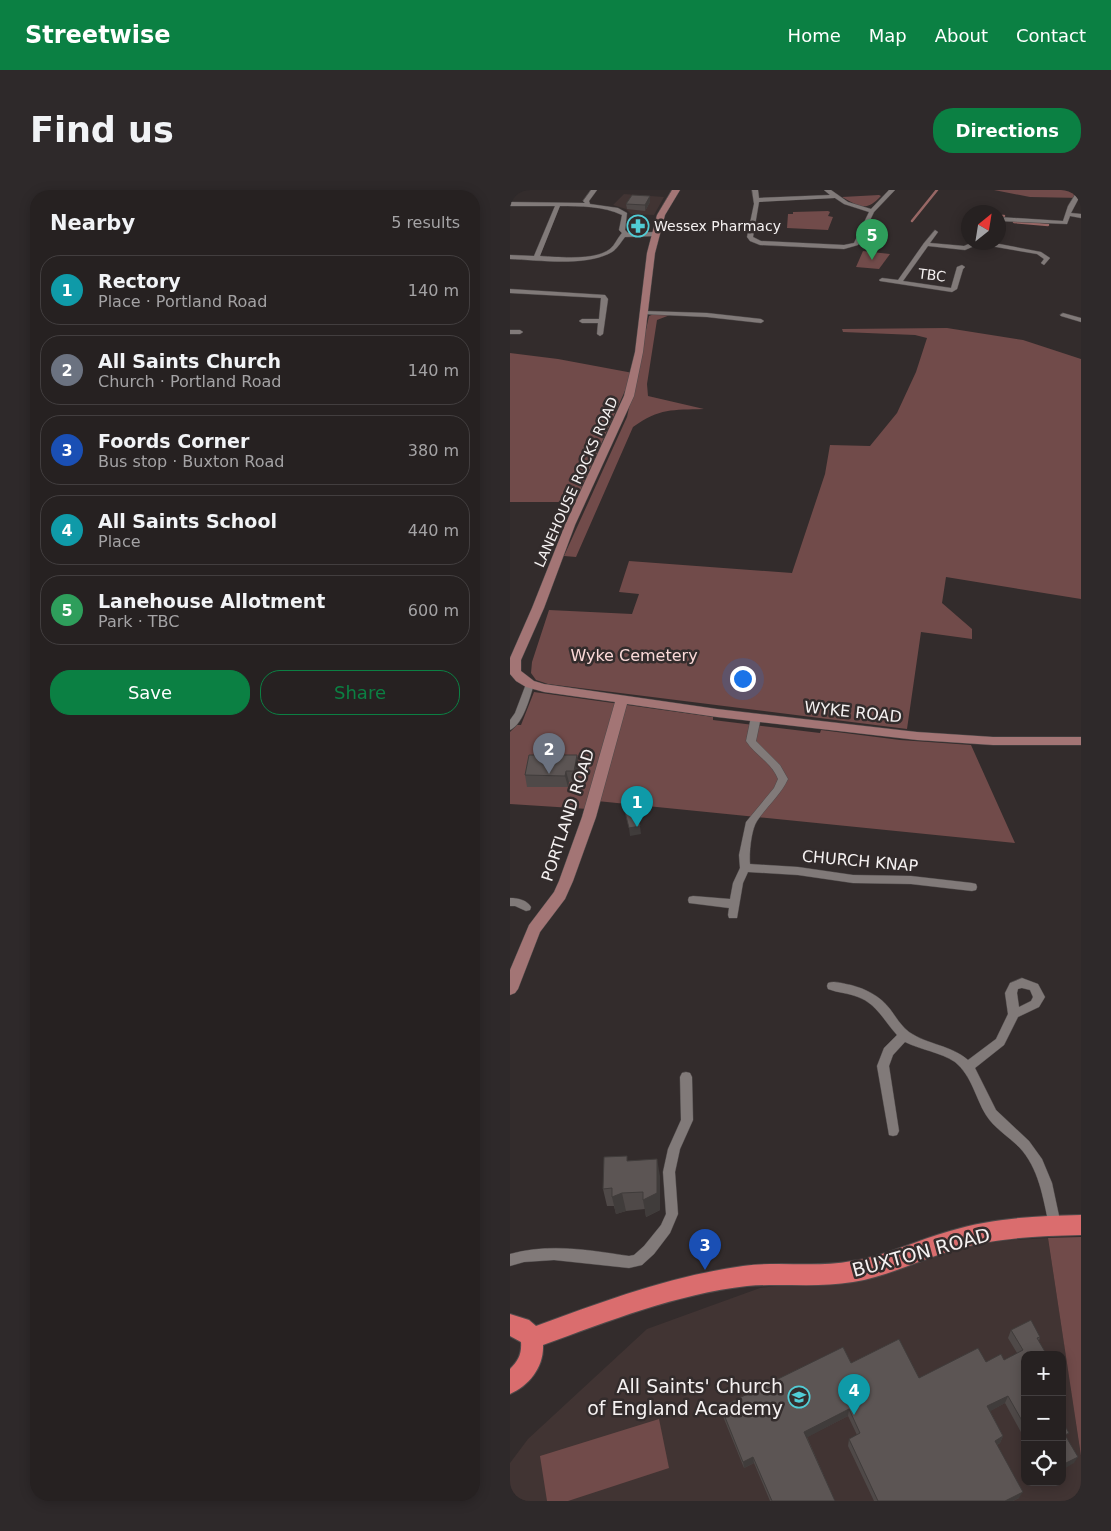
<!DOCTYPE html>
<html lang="en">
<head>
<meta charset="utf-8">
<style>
  body { margin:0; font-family:"DejaVu Sans",sans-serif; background:#2e292a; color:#f1f3f6 }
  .controls { position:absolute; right:15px; bottom:15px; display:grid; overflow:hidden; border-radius:10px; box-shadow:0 2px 12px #0003 }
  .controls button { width:45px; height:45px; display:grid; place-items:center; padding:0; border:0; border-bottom:1px solid #423e3f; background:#262121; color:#f1f3f6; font:25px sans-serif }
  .compass { position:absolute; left:451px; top:15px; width:45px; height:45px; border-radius:50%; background:#262121; box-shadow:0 2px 12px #0003; rotate:30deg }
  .you { position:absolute; left:232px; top:488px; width:18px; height:18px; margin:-12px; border:4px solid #fff; border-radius:50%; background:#1a73e8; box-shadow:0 0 0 8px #1a73e833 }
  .badge { display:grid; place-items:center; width:32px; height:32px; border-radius:50%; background:#0b8043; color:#fff; font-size:16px; font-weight:700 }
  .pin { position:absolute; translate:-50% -41px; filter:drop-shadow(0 1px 2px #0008) }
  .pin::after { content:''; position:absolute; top:26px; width:18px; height:15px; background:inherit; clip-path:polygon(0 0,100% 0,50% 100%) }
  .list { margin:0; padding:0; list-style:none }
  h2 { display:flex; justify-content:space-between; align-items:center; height:65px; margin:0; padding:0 20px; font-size:21px }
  h2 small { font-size:16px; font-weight:400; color:#a4a3a5 }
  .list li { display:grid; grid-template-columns:32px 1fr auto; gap:15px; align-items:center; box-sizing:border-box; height:70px; margin:0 10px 10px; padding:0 10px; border:1px solid #423e3f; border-radius:20px }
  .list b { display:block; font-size:19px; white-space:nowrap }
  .list p { margin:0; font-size:16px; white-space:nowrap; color:#a4a3a5 }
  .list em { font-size:16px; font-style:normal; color:#a4a3a5 }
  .actions { display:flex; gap:10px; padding:15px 20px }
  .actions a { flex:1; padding:11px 0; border:1px solid #0b8043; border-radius:20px; text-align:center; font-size:18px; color:#0b8043 }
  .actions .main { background:#0b8043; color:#fff }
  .icon { flex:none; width:28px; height:28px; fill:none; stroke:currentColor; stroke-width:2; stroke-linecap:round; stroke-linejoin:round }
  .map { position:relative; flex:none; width:571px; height:1311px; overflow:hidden; border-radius:20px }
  header { display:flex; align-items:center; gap:30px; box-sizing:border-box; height:70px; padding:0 25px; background:#0b8043; color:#fff }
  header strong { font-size:24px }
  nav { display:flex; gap:28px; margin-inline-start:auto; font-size:18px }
  .intro { display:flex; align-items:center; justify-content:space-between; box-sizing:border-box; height:120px; padding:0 30px }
  h1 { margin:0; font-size:35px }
  .button { padding:12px 22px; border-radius:20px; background:#0b8043; color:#fff; font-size:18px; font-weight:700 }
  main { display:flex; gap:30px; padding:0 30px }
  aside { flex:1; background:#262121; border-radius:20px; box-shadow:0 2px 12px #0003 }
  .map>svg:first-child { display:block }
</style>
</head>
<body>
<header>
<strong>Streetwise</strong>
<nav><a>Home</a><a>Map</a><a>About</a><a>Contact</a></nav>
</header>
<div class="intro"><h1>Find us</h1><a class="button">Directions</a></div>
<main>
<aside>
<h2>Nearby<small>5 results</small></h2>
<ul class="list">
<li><span class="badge" style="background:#0f9aa8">1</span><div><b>Rectory</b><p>Place · Portland Road</p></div><em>140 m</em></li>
<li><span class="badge" style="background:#6b7280">2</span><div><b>All Saints Church</b><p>Church · Portland Road</p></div><em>140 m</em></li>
<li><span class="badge" style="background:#1a4fb4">3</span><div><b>Foords Corner</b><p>Bus stop · Buxton Road</p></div><em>380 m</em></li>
<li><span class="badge" style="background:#0f9aa8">4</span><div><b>All Saints School</b><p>Place</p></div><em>440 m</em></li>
<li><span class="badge" style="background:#2e9e5b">5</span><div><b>Lanehouse Allotment</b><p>Park · TBC</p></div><em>600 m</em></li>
</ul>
<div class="actions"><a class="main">Save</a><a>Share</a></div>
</aside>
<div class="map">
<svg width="571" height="1311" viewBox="0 0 571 1311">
  <rect width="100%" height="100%" fill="#332c2c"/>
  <!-- built -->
  <g fill="#413433" fill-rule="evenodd">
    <path d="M114,4L154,7L144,25L121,24L116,19L103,15Z"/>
    <path d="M538,1048L571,1266V1311H0V1273L18,1249L137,1139L250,1098L343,1087L470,1052ZM515,1165H552V1292H515Z"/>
  </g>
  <!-- green -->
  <g fill="#714b4a">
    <path d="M484,0H571V8L520,7Z"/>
    <path d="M369,5L371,6C356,22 350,17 332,7Z"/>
    <path d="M318,21L320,22L318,26L323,27L318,40L277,38L278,24H283V22Z"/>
    <path d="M353,61L380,64L369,79L346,77Z"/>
    <path d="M144,124L160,125L147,130L137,194L138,206L194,219C162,220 150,218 123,237L66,367L54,366L117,227L139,126Z"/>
    <path d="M437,138L513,150L571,169V409L436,387L432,413L462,439V449L411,442L397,539L38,494L26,490L21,483L22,472L39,420L122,424L129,404L109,402L119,371L282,383L315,284L320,255L360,256L387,223L406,182L417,148L405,145L333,142L332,139Z"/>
    <path d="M0,163L48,169L123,183L65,312H0Z"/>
    <path d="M24,502L203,527V530L310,543L311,540L390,550L461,555L505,653L87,611L78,619L0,614V542L7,535H11Z"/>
    <path d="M571,1047V1266L538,1048Z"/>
    <path d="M149,1229L159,1278L58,1311H37L30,1266Z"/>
  </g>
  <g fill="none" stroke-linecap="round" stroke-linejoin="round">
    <!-- stream -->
    <g stroke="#986765" stroke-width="2.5">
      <path d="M488,26H494"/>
      <path d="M402,31L427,0"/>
      <path d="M504,32L538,35"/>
    </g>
    <!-- minor casing -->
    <g stroke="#4f4a4a" stroke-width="1">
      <g id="minor">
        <path d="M81,0H87L79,11L80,14L108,18L117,23L115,40L118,43L146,42L149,44L146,46L115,47C111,52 107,59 102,62C76,77 29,70 0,69V65L24,66L45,16H0V12L75,13L73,11ZM50,16C71,16 93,16 112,25L109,40L112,43C108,47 105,55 100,59C84,71 49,67 30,66Z"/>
        <path d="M242,0H248L249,8L320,5L314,0H321L338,12L361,19L379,0H385L364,22L348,55L334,59L250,55L240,51L237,47L244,14ZM325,8L334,14L359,22L344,53L334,55L251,51L243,47L249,12Z"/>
        <path d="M568,0H571V4L561,23L571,24V28L560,26L557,34L488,31V27L553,31L558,16Z"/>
        <path d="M425,40L428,42L420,53L454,56L463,52H479L531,62L540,68L534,75L531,73L534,69L527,64L469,54L455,60L418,56L393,91L441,98L447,77L452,75L455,77L453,79L447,99L442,102L370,91L369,90L372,88L388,90L414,53Z"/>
        <path d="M0,99L95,105L98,109L93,144L90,146L87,144L88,133H72L69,131L72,129H89L91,108L0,103Z"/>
        <path d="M135,121L197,123L251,129L254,131L251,133L197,127L133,124L132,123Z"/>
        <path d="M553,123L571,128V132L551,126L550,125Z"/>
        <path d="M0,140H10L13,142L10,144H0Z"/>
        <path d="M20,491L24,494C20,507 13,535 0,540V530L5,523L16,494Z"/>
        <path d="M246,524L251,527L246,551L270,575L278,589C270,606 257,616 247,631C241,640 239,664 240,674L288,677L343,685L401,686L462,693L466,694L467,697L466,700L462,701L401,694L343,693L288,685L238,682L233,693L227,728H219L218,725L219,718L179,713L178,710L179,707L183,706L220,709L223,693L230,678L229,665L236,632L264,598L268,589C262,573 245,565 236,551L241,527Z"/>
        <path d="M0,708C8,708 17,710 21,717L20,720L16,721L5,716H0Z"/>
        <path d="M512,788L528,794L535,807L529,817L508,827L494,855L465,878L486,920L519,951L532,969L542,993L551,1035L549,1039L545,1041L541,1039L539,1035C533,1008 529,978 509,957C498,946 484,938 476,925C465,907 462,886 445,872C430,862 411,860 395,852L383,865L379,876L389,941L387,945L383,946L379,945L367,876L374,858L387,845C374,831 367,814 348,807C339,803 328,803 318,799L317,796L318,793C325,790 334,794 341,795C356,799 370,806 380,819C386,827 391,836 399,842C418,855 441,855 458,870L486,849L498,824L495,803L500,793ZM512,798L520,800L523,807L521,811L509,817L507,803L508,799Z"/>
        <path d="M176,882L180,883L182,887L183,930L170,959L165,982L168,1024L160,1043L144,1064L132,1075L119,1078L44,1070L14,1072L0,1076V1064C40,1053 79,1060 119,1066L124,1065L134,1056L151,1035L156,1024L153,982L158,959L171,930L170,887L172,883Z"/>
      </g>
    </g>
    <!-- secondary casing -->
    <g stroke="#4f4a4a" stroke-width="1">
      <path id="secondary" d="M162,0H170L155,25L145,63L133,162L124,206L65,335L34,418L11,470V481L24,491L34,494L207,519L407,542L483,547H571V555H483L407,550L207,527L117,514L86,627L63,691L55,709L30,742L8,799L5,803L0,805V780L19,735L44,702L49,691L72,627L105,512L34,502L16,497L6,491L0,484V468L22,418L55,335L114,206L125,162L137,63L147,25Z"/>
    </g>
    <!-- trunk casing -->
    <g stroke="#4f4a4a" stroke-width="2">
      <path id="trunk" d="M571,1025V1045C527,1046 482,1048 440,1061C407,1071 376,1087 343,1092C308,1098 272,1093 237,1096C167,1104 99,1131 33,1155C34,1177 19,1196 0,1204V1179C8,1171 12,1164 11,1152L0,1146V1124L19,1130L26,1136C94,1111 161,1086 233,1076C269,1071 306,1078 342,1071C376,1066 407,1050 440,1041C482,1028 527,1026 571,1025Z"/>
    </g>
    <!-- minor -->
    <use href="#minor" fill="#817a79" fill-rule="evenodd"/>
    <!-- secondary -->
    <use href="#secondary" fill="#a37575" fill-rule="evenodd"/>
    <!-- trunk -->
    <use href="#trunk" fill="#da6d6e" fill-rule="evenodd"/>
  </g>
  <!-- wall -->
  <g fill="#4f4948">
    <path d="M140,6V12L135,21L117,19L116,14Z"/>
    <path d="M67,565L69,576L66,593L59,592L58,597H17L15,585Z"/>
    <path d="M118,971L150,986V1020L136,1027L135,1019L116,1021L106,1024L104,1016H97L93,999Z"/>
    <path d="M501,1140L530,1147L529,1151L515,1165V1243L512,1244L495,1213L480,1221L493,1246L490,1253L487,1255L509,1308L503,1311H364L338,1256L339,1249L347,1245L338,1226L297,1247L325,1311H260L244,1273L234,1278L212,1224L211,1217L341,1173L409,1188L476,1172L494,1170L507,1163L498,1148Z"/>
  </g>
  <!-- shaded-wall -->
  <g fill="#403c3b">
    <path d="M140,6V12L135,21V15Z"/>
    <path d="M67,565L69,576L66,593L64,581Z"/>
    <path d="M56,581L59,592L58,597L55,586Z"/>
    <path d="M130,636L131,644L120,646L119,638Z"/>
    <path d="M147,969L150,986V1020L136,1027L133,1010Z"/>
    <path d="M112,1003L116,1021L106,1024L102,1007Z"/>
    <path d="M498,1206L495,1213L475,1224L477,1216Z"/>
    <path d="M339,1219L338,1226L294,1249V1242Z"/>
    <path d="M493,1246L490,1253L482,1257L485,1251Z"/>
    <path d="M243,1267L244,1273L234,1278L233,1272Z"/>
    <path d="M568,1267L564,1273L552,1280V1275Z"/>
    <path d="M513,1302L509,1308L503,1311H495Z"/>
  </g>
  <!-- building -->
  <g fill="#5c5554" stroke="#403c3b">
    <path d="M122,5L140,6L135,15L116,14Z"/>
    <path d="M19,565H67L64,581H56L55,586L15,585Z"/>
    <path d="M126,620L130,636L119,638L115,622Z"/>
    <path d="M117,966V971L147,969V1003L133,1010V1002L112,1003L102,1007V998L93,999L94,967Z"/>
    <path d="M521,1130L530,1147L527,1148L537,1165H515V1236L498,1206L477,1216L493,1246L485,1251L513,1302L495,1311H368L339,1249L350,1243L339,1219L294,1242L325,1311H262L243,1267L233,1272L211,1217L333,1157L341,1173L389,1149L409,1188L468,1158L476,1172L491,1164L494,1170L513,1160L501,1140Z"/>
    <path d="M552,1231L559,1243L555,1245L568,1267L552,1275Z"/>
  </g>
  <!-- icons -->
  <defs>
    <g id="pharmacy-ring" transform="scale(1.125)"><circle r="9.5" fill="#332c2c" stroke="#51ccd5" stroke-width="1.5"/><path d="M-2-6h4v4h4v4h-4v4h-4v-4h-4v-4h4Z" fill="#51ccd5"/></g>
    <g id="school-ring" transform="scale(1.125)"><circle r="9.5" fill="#332c2c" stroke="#51ccd5" stroke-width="1.5"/><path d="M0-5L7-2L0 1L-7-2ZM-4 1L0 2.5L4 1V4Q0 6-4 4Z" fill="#51ccd5"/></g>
  </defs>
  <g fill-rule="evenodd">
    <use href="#pharmacy-ring" x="128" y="36"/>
    <use href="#school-ring" x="289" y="1207"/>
  </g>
  <g text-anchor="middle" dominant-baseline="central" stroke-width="5" stroke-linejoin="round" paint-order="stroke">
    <!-- far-poi labels -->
    <g font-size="14" fill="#f5f1f1" stroke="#332c2c" text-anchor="start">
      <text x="144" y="36">Wessex Pharmacy</text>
    </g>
    <!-- far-street labels -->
    <g font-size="14" fill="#f5f1f1" stroke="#332c2c">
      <text transform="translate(422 85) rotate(7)">TBC</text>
      <text transform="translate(66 292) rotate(-66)">LANEHOUSE ROCKS ROAD</text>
    </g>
    <!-- park labels -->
    <g font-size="16" fill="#fbd9d8" stroke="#332c2c">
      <text x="124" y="465">Wyke Cemetery</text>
    </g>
    <!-- street labels -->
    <g font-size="16" fill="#f5f1f1" stroke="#332c2c">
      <text transform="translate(343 522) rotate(6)">WYKE ROAD</text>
      <text transform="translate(58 625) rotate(-72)">PORTLAND ROAD</text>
      <text transform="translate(350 671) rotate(5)">CHURCH KNAP</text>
    </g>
    <!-- near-street labels -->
    <g font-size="19" fill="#f5f1f1" stroke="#332c2c">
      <text transform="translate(411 1062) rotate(-15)">BUXTON ROAD</text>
    </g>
    <!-- near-poi labels -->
    <g font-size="19" fill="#f5f1f1" stroke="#332c2c" text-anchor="end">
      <text x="273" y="1196">All Saints' Church<tspan x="273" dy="22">of England Academy</tspan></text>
    </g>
  </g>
</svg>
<div class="controls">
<button>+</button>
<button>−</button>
<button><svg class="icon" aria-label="locate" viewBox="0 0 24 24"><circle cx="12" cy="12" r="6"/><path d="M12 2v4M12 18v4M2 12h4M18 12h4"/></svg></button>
</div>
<svg class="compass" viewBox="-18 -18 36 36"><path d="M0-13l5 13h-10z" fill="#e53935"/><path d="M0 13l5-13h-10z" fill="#a4a3a5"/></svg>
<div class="you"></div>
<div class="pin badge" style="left:127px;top:637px;background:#0f9aa8">1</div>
<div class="pin badge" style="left:39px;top:584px;background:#6b7280">2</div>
<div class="pin badge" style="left:195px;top:1080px;background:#1a4fb4">3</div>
<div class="pin badge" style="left:344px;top:1225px;background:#0f9aa8">4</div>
<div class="pin badge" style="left:362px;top:70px;background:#2e9e5b">5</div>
</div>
</main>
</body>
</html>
